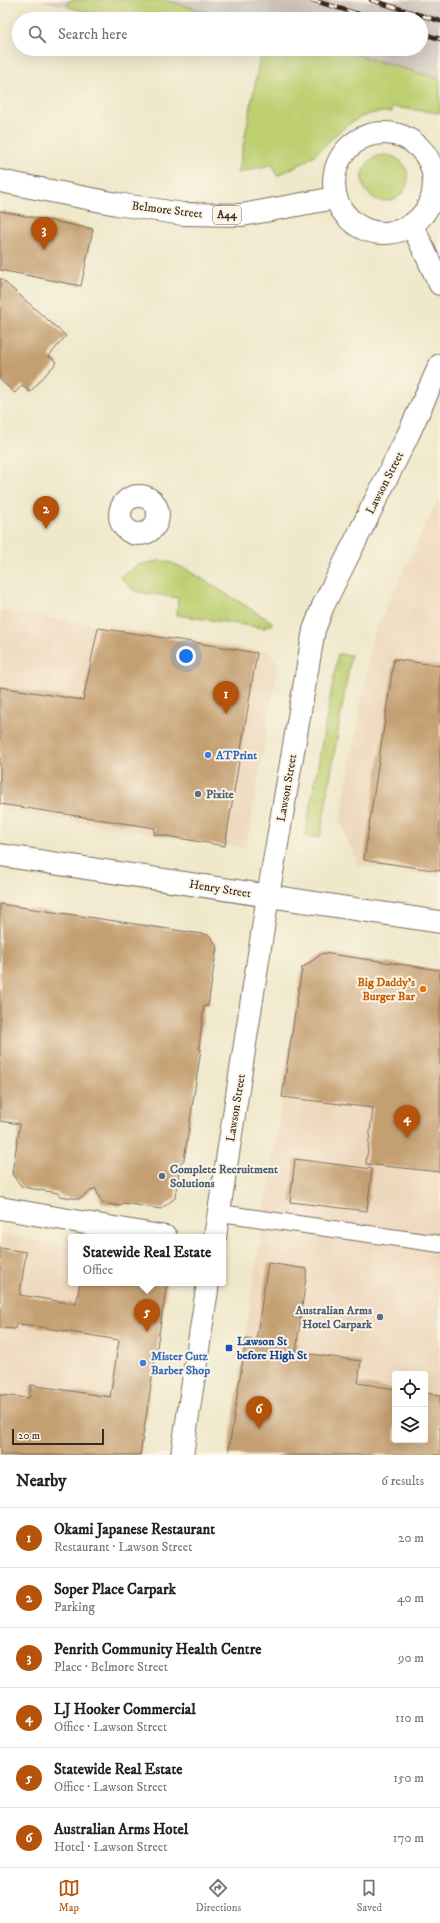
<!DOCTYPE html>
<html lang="en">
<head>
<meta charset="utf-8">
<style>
  body { margin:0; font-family:"IM FELL DW Pica",serif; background:#f6f6f6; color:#222 }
  .controls { position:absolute; right:12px; bottom:12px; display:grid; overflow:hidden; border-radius:4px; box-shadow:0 4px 16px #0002 }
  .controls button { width:36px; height:36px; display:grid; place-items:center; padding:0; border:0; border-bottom:1px solid #e0e0e0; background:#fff; color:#222; font:20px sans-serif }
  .scale { position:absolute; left:12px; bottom:10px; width:92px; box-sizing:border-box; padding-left:4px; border:2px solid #3b2a1e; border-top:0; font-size:11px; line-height:14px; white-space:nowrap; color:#3b2a1e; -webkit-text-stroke:3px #fcf5e5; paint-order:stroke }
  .you { position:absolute; left:186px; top:656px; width:14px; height:14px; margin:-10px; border:3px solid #fff; border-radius:50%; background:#1a73e8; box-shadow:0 0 0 6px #1a73e833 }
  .badge { display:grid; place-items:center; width:26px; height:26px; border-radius:50%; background:#b45309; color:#fff; font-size:13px; font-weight:700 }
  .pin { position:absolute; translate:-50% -33px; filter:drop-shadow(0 1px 2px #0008) }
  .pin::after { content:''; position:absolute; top:21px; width:14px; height:12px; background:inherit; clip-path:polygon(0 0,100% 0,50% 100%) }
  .popup { position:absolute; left:68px; top:1234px; width:158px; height:52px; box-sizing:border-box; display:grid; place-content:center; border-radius:4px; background:#fff; filter:drop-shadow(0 1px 3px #0005); font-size:13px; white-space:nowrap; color:#767676 }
  .popup b { font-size:15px; color:#222 }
  .popup::after { content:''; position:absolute; left:50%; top:100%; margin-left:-8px; border:8px solid transparent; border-top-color:#fff }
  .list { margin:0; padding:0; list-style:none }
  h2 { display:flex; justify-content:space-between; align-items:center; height:52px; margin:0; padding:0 16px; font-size:17px }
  h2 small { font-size:13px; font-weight:400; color:#767676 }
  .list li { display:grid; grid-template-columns:26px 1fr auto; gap:12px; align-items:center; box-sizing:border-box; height:60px; padding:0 16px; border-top:1px solid #e0e0e0 }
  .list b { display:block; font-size:15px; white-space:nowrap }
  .list p { margin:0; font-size:13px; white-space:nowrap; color:#767676 }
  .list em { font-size:13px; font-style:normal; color:#767676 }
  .icon { flex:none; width:22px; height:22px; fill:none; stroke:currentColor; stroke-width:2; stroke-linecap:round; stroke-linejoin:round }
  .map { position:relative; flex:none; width:440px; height:1455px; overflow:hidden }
  .search { position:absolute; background:#fff; box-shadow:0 4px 16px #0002; left:12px; right:12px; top:12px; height:44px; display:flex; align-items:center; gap:10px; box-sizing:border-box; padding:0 14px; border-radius:22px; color:#767676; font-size:15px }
  .sheet { height:412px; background:#fff }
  nav { display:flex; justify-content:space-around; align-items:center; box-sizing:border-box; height:56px; border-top:1px solid #e0e0e0; background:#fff; font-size:11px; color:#767676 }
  nav a { display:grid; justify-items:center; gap:2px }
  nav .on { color:#b45309 }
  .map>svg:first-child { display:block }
</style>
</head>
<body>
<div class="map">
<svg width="440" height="1455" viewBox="0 0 440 1455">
  <rect width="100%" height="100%" fill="#fcf5e5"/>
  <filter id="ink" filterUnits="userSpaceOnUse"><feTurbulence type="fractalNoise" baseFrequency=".025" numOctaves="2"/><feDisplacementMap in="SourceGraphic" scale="8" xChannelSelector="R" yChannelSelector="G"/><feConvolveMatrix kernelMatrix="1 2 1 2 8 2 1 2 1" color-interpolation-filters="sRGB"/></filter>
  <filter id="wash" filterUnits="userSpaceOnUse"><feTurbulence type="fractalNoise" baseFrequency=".012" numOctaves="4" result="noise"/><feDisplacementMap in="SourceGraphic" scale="16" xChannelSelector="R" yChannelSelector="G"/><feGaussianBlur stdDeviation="0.9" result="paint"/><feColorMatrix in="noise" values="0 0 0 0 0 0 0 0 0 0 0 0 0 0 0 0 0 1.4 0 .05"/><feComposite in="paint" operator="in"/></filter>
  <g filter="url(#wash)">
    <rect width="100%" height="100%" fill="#efe8cb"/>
    <!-- built -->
    <g fill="#edd7bb" fill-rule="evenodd">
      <path d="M440,496V877L358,865L340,821L373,635Z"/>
      <path d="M0,610L270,652L279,663L246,848L0,810Z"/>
      <path d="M323,953L440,970V1455H227L302,968ZM395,1374H425V1440H395Z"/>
      <path d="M0,1234L71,1247V1283H167L140,1455H0Z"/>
    </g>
    <!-- industrial -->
    <path fill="#ccc2b9" d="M39,0H440V100L250,49H421V19H119Z"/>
    <!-- green -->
    <g fill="#becf71" stroke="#7c7c48">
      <path d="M70,0H164L231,19H118L67,7Z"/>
      <path d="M250,49H336L440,79V113L392,107V112C355,109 338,135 313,156C303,164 289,170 277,176L273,164L238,173L261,52Z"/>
      <circle cx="385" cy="178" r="23"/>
      <path d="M158,561L169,562L184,568L272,622V625H266L265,628L177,615L178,598L134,591L120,577L138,565Z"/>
      <path d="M338,654L351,655L320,838L305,836Z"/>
    </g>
    <g id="blocks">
      <!-- building -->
      <g fill="#c49f71">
        <path d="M0,211L93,229L81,286L0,270Z"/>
        <path d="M0,278L66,336L49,356L57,362L30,392L22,385L15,393L0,380Z"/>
        <path d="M98,628L186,641L257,653L225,846L154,834L155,828L0,804V687L83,700Z"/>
        <path d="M394,659L440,666V871L364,860Z"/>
        <path d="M0,904L209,935L217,946L208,1006H204L199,1048L201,1049L184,1160L180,1164L175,1198L161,1209L123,1203L120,1206L102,1203L95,1188L79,1199L60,1196L58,1193L22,1187L12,1174L20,1124L0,1121Z"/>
        <path d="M323,953L440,970V1172L366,1164L373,1108L282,1097L302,968Z"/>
        <path d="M295,1159L372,1169L367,1211L290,1202Z"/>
        <path d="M0,1248L26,1252L20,1295L76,1304L80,1283H167L140,1455H0V1395L29,1398L31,1385L110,1397L119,1340L28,1325L16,1324L15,1329L0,1328Z"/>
        <path d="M268,1263L307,1269L296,1352L361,1361L358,1383L395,1389V1440H425V1393L440,1395V1455H228L246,1339L256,1340Z"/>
      </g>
    </g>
  </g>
  <g filter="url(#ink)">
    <use href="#blocks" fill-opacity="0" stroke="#7a6c5b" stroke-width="1"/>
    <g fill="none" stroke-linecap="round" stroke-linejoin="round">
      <!-- lane casing -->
      <g stroke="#7a6c5b" stroke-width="18">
        <path id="lane" d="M220,1213L440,1244"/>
      </g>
      <!-- street casing -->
      <g stroke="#7a6c5b" stroke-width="24">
        <g id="street">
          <circle cx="139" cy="515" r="19"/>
          <path d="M0,1208L166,1237"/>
        </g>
      </g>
      <!-- secondary casing -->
      <g stroke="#7a6c5b" stroke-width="24">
        <g id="secondary">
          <path d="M412,225L440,284"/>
          <path d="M0,855L440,922"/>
          <path d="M215,1237L268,896L314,630L323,606L407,437L440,365"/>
          <path d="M182,1455L208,1283"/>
        </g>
      </g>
      <!-- highway casing -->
      <g stroke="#7a6c5b" stroke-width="24">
        <g id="highway">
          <circle cx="384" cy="183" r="50"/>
          <path d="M0,181L117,204L183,214L242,215L335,198"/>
        </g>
      </g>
      <!-- lane -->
      <use href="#lane" stroke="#fff" stroke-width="16"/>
      <!-- street -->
      <use href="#street" stroke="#fff" stroke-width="22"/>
      <!-- secondary -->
      <use href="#secondary" stroke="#fff" stroke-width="22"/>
      <!-- highway -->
      <use href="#highway" stroke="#fff" stroke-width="22"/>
      <!-- rail casing -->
      <g stroke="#3b2a1e" stroke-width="4.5">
        <g id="rail">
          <path d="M312,0L375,19"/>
          <path d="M371,0L440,21"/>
          <path d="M421,33L440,39"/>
        </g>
      </g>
      <!-- rail -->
      <use href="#rail" stroke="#fcf5e5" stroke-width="3" stroke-dasharray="9" stroke-linecap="butt"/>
    </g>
  </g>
  <!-- markers -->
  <g fill="#3f7fe0" stroke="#fcf5e5" stroke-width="1.5">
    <circle cx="208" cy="755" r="4"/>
    <circle cx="143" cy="1363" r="4"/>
  </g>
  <g fill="#5c6f8a" stroke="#fcf5e5" stroke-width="1.5">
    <circle cx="198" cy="794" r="4"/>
    <circle cx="162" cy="1176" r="4"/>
    <circle cx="380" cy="1317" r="4"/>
  </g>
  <circle fill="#e8710a" stroke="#fcf5e5" stroke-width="1.5" cx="423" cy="989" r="4"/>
  <rect fill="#1a4fb4" stroke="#fcf5e5" stroke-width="1.5" x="225" y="1344" width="8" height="8" rx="2"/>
  <g text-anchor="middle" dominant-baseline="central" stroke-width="4" stroke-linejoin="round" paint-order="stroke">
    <!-- shield labels -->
    <rect fill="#fcf5e5" stroke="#75675a" stroke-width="1" x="213" y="206" width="28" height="18" rx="3"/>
    <g font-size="11" font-weight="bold" fill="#3b2a1e">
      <text x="227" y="215">A44</text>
    </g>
    <!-- street labels -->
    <g font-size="12" fill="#3b2a1e" stroke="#fcf5e5">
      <text transform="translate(167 210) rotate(7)">Belmore Street</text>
      <text transform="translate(385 483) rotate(-63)">Lawson Street</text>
      <text transform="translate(287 788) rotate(-80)">Lawson Street</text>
      <text transform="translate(220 889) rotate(9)">Henry Street</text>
      <text transform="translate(236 1108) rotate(-81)">Lawson Street</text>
    </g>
    <!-- shop labels -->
    <g font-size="12" font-weight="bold" fill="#366cbe" stroke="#fcf5e5" text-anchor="start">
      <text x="216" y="755">ATPrint</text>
      <text x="151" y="1356">Mister Cutz<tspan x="151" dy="14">Barber Shop</tspan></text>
    </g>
    <!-- service labels -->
    <g font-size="12" font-weight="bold" fill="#4e5e75" stroke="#fcf5e5" text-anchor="start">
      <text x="206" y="794">Pixite</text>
      <text x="170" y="1169">Complete Recruitment<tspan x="170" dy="14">Solutions</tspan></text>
      <text x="372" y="1310" text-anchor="end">Australian Arms<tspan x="372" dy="14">Hotel Carpark</tspan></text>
    </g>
    <!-- food labels -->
    <g font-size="12" font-weight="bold" fill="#c56008" stroke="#fcf5e5" text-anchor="end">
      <text x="415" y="982">Big Daddy's<tspan x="415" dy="14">Burger Bar</tspan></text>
    </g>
    <!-- transit labels -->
    <g font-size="12" font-weight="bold" fill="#164399" stroke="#fcf5e5" text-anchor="start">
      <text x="237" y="1341">Lawson St<tspan x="237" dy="14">before High St</tspan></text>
    </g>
  </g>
</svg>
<div class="controls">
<button><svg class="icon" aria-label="locate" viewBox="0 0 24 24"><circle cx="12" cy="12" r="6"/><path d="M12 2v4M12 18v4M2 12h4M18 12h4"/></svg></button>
<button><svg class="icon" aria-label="layers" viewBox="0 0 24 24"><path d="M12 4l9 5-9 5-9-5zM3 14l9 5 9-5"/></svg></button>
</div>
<div class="scale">20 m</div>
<div class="you"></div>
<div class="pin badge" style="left:226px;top:714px">1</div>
<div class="pin badge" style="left:46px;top:529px">2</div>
<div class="pin badge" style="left:44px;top:250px">3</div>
<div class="pin badge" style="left:407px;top:1138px">4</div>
<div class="pin badge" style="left:147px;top:1332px">5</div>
<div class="popup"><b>Statewide Real Estate</b>Office</div>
<div class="pin badge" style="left:259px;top:1429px">6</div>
<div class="search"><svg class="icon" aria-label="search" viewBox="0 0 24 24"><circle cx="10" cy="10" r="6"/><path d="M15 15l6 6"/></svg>Search here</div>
</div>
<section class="sheet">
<h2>Nearby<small>6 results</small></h2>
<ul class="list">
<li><span class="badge">1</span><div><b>Okami Japanese Restaurant</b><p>Restaurant · Lawson Street</p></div><em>20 m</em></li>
<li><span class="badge">2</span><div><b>Soper Place Carpark</b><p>Parking</p></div><em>40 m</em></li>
<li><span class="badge">3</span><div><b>Penrith Community Health Centre</b><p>Place · Belmore Street</p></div><em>90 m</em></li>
<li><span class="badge">4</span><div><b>LJ Hooker Commercial</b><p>Office · Lawson Street</p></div><em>110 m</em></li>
<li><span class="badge">5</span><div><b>Statewide Real Estate</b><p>Office · Lawson Street</p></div><em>150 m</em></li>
<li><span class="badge">6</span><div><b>Australian Arms Hotel</b><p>Hotel · Lawson Street</p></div><em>170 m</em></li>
</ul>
</section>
<nav>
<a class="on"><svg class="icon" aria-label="map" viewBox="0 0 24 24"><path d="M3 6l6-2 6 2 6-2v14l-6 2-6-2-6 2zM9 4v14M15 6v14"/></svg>Map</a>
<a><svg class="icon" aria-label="directions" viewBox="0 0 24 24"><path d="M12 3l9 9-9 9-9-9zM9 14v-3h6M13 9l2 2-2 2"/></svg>Directions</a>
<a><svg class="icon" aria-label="saved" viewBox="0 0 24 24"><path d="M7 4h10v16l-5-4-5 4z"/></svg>Saved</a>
</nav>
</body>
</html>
